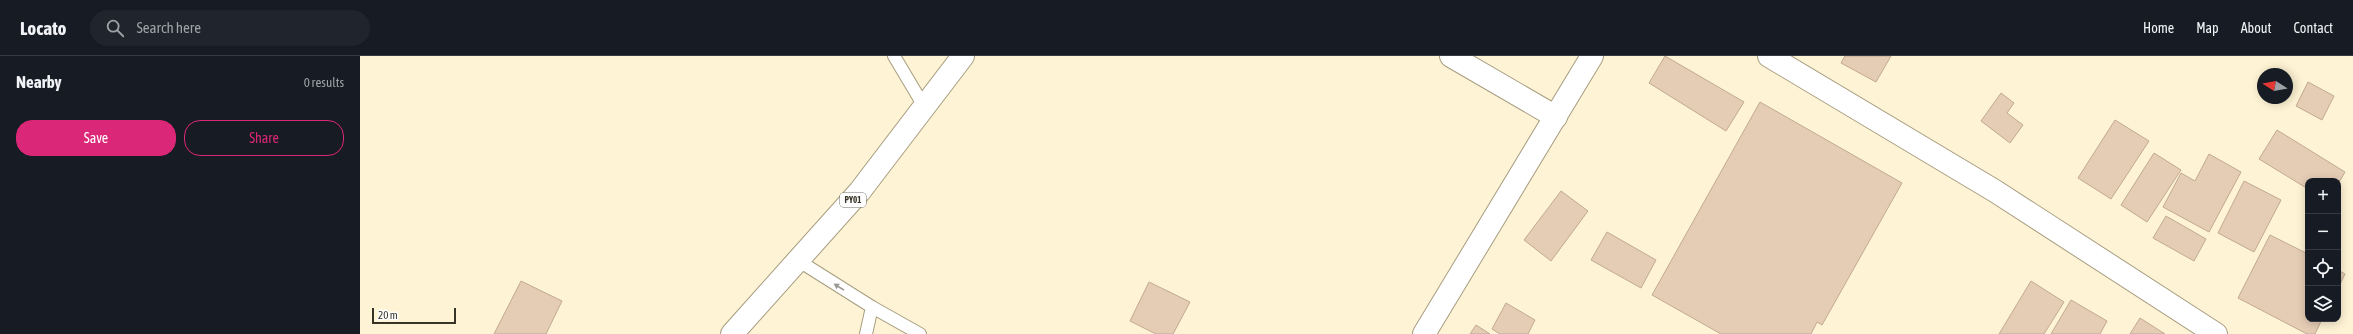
<!DOCTYPE html>
<html lang="en">
<head>
<meta charset="utf-8">
<style>
  body { margin:0; font-family:"Asap Condensed",sans-serif; background:#20242c; color:#f1f3f6 }
  .controls { position:absolute; right:12px; bottom:12px; display:grid; overflow:hidden; border-radius:8px; box-shadow:0 2px 10px #0003 }
  .controls button { width:36px; height:36px; display:grid; place-items:center; padding:0; border:0; border-bottom:1px solid #363941; background:#171b24; color:#f1f3f6; font:20px sans-serif }
  .compass { position:absolute; left:1897px; top:12px; width:36px; height:36px; border-radius:50%; background:#171b24; box-shadow:0 2px 10px #0003; rotate:281deg }
  .scale { position:absolute; left:12px; bottom:10px; width:84px; box-sizing:border-box; padding-left:4px; border:2px solid #373327; border-top:0; font-size:11px; line-height:14px; white-space:nowrap; color:#373327; -webkit-text-stroke:3px #fff; paint-order:stroke }
  .list { margin:0; padding:0; list-style:none }
  h2 { display:flex; justify-content:space-between; align-items:center; height:52px; margin:0; padding:0 16px; font-size:17px }
  h2 small { font-size:13px; font-weight:400; color:#9ea1a6 }
  .actions { display:flex; gap:8px; padding:12px 16px }
  .actions a { flex:1; padding:9px 0; border:1px solid #db2777; border-radius:16px; text-align:center; font-size:14px; color:#db2777 }
  .actions .main { background:#db2777; color:#fff }
  .icon { flex:none; width:22px; height:22px; fill:none; stroke:currentColor; stroke-width:2; stroke-linecap:round; stroke-linejoin:round }
  .map { position:relative; flex:none; width:1993px; height:278px; overflow:hidden }
  header { display:flex; align-items:center; gap:24px; box-sizing:border-box; height:56px; padding:0 20px; background:#171b24; border-bottom:1px solid #363941 }
  header strong { font-size:19px }
  nav { display:flex; gap:22px; margin-inline-start:auto; font-size:14px }
  .search { width:280px; height:36px; background:#20242c; display:flex; align-items:center; gap:10px; box-sizing:border-box; padding:0 14px; border-radius:22px; color:#9ea1a6; font-size:15px }
  main { display:flex }
  aside { flex:1; background:#171b24 }
  .map>svg:first-child { display:block }
</style>
</head>
<body>
<header>
<strong>Locato</strong>
<div class="search"><svg class="icon" aria-label="search" viewBox="0 0 24 24"><circle cx="10" cy="10" r="6"/><path d="M15 15l6 6"/></svg>Search here</div>
<nav><a>Home</a><a>Map</a><a>About</a><a>Contact</a></nav>
</header>
<main>
<aside>
<h2>Nearby<small>0 results</small></h2>
<ul class="list">
</ul>
<div class="actions"><a class="main">Save</a><a>Share</a></div>
</aside>
<div class="map">
<svg width="1993" height="278" viewBox="0 0 1993 278">
  <rect width="100%" height="100%" fill="#fef3d4"/>
  <!-- building -->
  <g fill="#e5ccb5" stroke="#c1a992">
    <path d="M1305,0L1384,46L1366,75L1289,27Z"/>
    <path d="M1485,0H1531L1516,26L1481,7Z"/>
    <path d="M1948,26L1974,40L1962,64L1936,50Z"/>
    <path d="M1641,37L1654,47L1647,57L1663,69L1650,87L1621,65Z"/>
    <path d="M1400,46L1542,127L1462,269L1457,266L1451,278H1361L1292,239Z"/>
    <path d="M1755,64L1789,85L1751,143L1718,122Z"/>
    <path d="M1917,74L1985,116L1978,128V125H1948V133L1899,103Z"/>
    <path d="M1794,97L1821,114L1787,166L1761,149Z"/>
    <path d="M1849,98L1881,116L1849,176L1803,151L1821,117L1835,125Z"/>
    <path d="M1884,125L1921,144L1894,196L1858,177Z"/>
    <path d="M1201,135L1228,155L1191,205L1164,184Z"/>
    <path d="M1806,160L1846,183L1834,205L1793,182Z"/>
    <path d="M1247,176L1296,204L1281,232L1231,204Z"/>
    <path d="M1910,179L1948,198V263H1962L1955,278H1947L1878,242Z"/>
    <path d="M1978,214L1985,218L1978,232Z"/>
    <path d="M161,225L202,245L186,278H134Z"/>
    <path d="M1671,225L1704,246L1684,278H1639Z"/>
    <path d="M789,226L830,246L813,278H796L770,265Z"/>
    <path d="M1711,244L1747,265L1740,278H1691Z"/>
    <path d="M1146,247L1175,264L1168,278H1140L1132,273Z"/>
    <path d="M1780,262L1805,278H1770Z"/>
    <path d="M1116,269L1130,278H1110Z"/>
  </g>
  <g fill="none" stroke-linecap="round" stroke-linejoin="round">
    <!-- service casing -->
    <g stroke="#a79d80" stroke-width="14">
      <g id="service">
        <path d="M534,0L565,52"/>
        <path d="M439,205L512,251L560,278"/>
        <path d="M506,278L512,251"/>
      </g>
    </g>
    <!-- minor casing -->
    <g stroke="#a79d80" stroke-width="24">
      <g id="minor">
        <path d="M1091,0L1196,61"/>
        <path d="M1409,0L1635,135L1856,278"/>
        <path d="M1064,278L1232,0"/>
      </g>
    </g>
    <!-- trunk casing -->
    <g stroke="#a79d80" stroke-width="24">
      <path id="trunk" d="M372,278L500,135L603,0"/>
    </g>
    <!-- service -->
    <use href="#service" stroke="#fff" stroke-width="12"/>
    <!-- minor -->
    <use href="#minor" stroke="#fff" stroke-width="22"/>
    <!-- trunk -->
    <use href="#trunk" stroke="#fff" stroke-width="22"/>
  </g>
  <!-- one-way arrows -->
  <defs><path id="oneway-solid" d="M-6-.8H1V-3.2L6.5 0L1 3.2V.8H-6Z"/></defs>
  <use fill="#9b9993" href="#oneway-solid" transform="translate(479 231) rotate(-148)"/>
  <g text-anchor="middle" dominant-baseline="central" stroke-width="3.5" stroke-linejoin="round" paint-order="stroke">
    <!-- shield labels -->
    <rect fill="#fff" stroke="#737068" stroke-width="1" x="480" y="137" width="26" height="14" rx="3"/>
    <g font-size="9" font-weight="bold" fill="#373327">
      <text x="493" y="144">PY01</text>
    </g>
  </g>
</svg>
<div class="controls">
<button>+</button>
<button>−</button>
<button><svg class="icon" aria-label="locate" viewBox="0 0 24 24"><circle cx="12" cy="12" r="6"/><path d="M12 2v4M12 18v4M2 12h4M18 12h4"/></svg></button>
<button><svg class="icon" aria-label="layers" viewBox="0 0 24 24"><path d="M12 4l9 5-9 5-9-5zM3 14l9 5 9-5"/></svg></button>
</div>
<svg class="compass" viewBox="-18 -18 36 36"><path d="M0-13l5 13h-10z" fill="#e53935"/><path d="M0 13l5-13h-10z" fill="#9ea1a6"/></svg>
<div class="scale">20 m</div>
</div>
</main>
</body>
</html>
